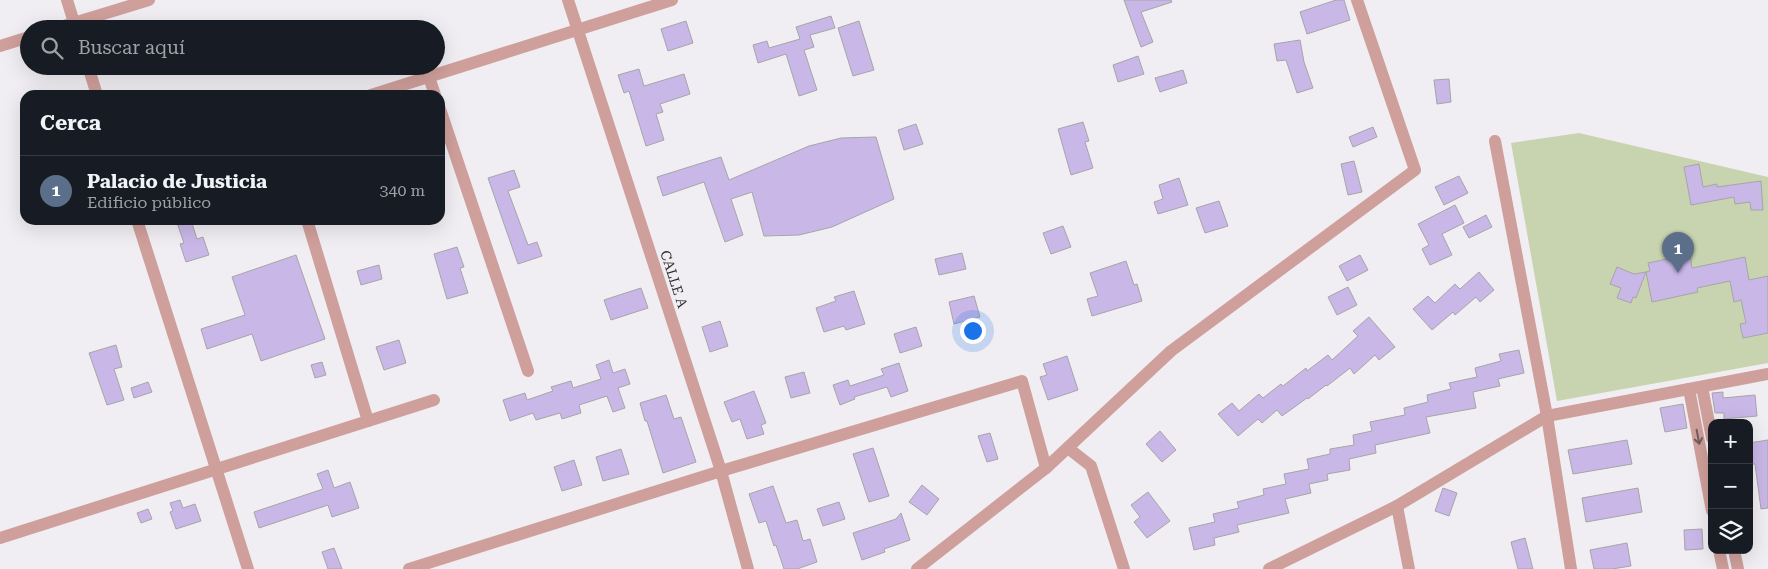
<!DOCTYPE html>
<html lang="es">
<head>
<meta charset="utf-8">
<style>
  body { margin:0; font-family:"Roboto Serif",serif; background:#242831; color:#f1f3f6 }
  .controls { position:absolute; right:15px; bottom:15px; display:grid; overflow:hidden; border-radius:10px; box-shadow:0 5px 20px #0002 }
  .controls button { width:45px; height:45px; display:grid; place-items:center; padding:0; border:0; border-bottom:1px solid #363941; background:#171b24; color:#f1f3f6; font:25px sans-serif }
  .you { position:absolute; left:972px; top:330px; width:18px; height:18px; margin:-12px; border:4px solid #fff; border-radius:50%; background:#1a73e8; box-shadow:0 0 0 8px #1a73e833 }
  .badge { display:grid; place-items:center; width:32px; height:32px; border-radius:50%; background:#b0a0d8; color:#fff; font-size:16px; font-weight:700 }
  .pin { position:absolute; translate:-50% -41px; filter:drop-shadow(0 1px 2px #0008) }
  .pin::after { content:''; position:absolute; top:26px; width:18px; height:15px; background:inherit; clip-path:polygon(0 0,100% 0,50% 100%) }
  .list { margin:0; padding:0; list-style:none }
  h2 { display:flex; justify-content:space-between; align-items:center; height:65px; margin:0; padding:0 20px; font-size:21px }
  h2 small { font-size:16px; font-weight:400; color:#9ea1a6 }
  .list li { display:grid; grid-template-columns:32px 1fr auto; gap:15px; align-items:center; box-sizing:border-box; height:70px; padding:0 20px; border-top:1px solid #363941 }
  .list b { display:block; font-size:19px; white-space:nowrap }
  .list p { margin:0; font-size:16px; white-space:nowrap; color:#9ea1a6 }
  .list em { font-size:16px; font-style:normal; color:#9ea1a6 }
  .icon { flex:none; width:28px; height:28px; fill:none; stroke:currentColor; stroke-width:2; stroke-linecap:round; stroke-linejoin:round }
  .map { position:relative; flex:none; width:1768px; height:569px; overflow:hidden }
  .search { position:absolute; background:#171b24; box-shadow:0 5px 20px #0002; left:20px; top:20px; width:425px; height:55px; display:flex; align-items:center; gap:12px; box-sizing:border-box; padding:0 18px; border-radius:28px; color:#9ea1a6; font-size:19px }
  .panel { position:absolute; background:#171b24; box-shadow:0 5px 20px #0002; left:20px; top:90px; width:425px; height:135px; border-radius:15px }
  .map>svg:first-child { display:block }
</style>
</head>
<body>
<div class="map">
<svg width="1768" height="569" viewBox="0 0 1768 569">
  <rect width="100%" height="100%" fill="#f0eef2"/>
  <!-- green -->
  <path fill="#c8d4b0" d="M1579,133L1768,177V363L1557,401L1511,143Z"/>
  <!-- building -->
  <g fill="#c9b7e7" stroke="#a6a5a9">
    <path d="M1124,0H1171L1172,2L1141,12L1153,42L1141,47Z"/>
    <path d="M1336,0H1344L1350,20L1307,34L1300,12Z"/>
    <path d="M831,16L835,28L810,35L814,47L804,50L817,90L799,96L786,54L758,63L753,45L767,41L769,48L800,39L796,27Z"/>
    <path d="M686,21L693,43L668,51L661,29Z"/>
    <path d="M859,21L874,70L853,76L838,28Z"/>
    <path d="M1300,40L1304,62L1313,88L1297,93L1286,60L1277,61L1274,44Z"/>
    <path d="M1138,56L1144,74L1118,82L1113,65Z"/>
    <path d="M639,69L644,86L684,74L690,94L660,104L663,112L656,114L664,140L646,146L629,91L624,93L618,75Z"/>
    <path d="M1183,70L1187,83L1160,92L1155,78Z"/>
    <path d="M1449,79L1451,102L1437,104L1434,80Z"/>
    <path d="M1083,122L1089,141L1085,142L1093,168L1071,175L1058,129Z"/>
    <path d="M916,124L923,144L904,150L898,130Z"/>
    <path d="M1373,127L1377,137L1353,147L1349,137Z"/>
    <path d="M876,137L894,199L832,227L799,235L764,236L752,192L731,199L743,235L725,242L704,182L663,196L657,177L721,157L729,180L809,146L841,138Z"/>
    <path d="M1354,161L1362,192L1348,195L1341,164Z"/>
    <path d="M1699,164L1703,187L1717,184V187L1761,181L1763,210H1751L1750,202L1735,204L1734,197L1691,205L1684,167Z"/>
    <path d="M514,170L520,187L508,191L528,245L537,242L542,256L518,264L488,178Z"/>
    <path d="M1459,176L1468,193L1444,205L1435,187Z"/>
    <path d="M1179,178L1188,205L1158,214L1154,202L1163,199L1159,185Z"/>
    <path d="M1219,201L1228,226L1205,233L1196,208Z"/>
    <path d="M1455,205L1464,223L1442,234L1452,255L1430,265L1422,249L1429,245L1418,224Z"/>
    <path d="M1486,215L1492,227L1469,238L1463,227Z"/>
    <path d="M176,220H191L197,239L203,237L209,255L186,262L180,244L184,243Z"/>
    <path d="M1063,226L1071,247L1051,254L1043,233Z"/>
    <path d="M457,247L464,267L460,268L468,293L447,299L434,254Z"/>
    <path d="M962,253L966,269L939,275L935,259Z"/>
    <path d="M1690,254L1692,268L1745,257L1749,280L1768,276V333L1743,338L1740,324L1746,323L1741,300L1734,302L1730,281L1697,288L1698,292L1652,302L1646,272L1650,271L1648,263Z"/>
    <path d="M296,255L325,339L261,361L252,334L207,349L201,329L245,315L232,277Z"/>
    <path d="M1360,255L1368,270L1347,281L1339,266Z"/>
    <path d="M1126,261L1134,285L1137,284L1142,301L1092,316L1087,299L1098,296L1090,273Z"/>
    <path d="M379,265L382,279L361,285L357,271Z"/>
    <path d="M1617,267L1634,274L1646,272L1636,298L1633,297L1631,303L1617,298L1621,288L1610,284Z"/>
    <path d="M1479,272L1494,290L1480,302L1476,297L1455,315L1453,312L1432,330L1413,309L1428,296L1435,303L1455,284L1460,289Z"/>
    <path d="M1348,287L1357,305L1337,315L1328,297Z"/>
    <path d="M641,288L648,308L611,320L604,300Z"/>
    <path d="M854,291L865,324L846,330L844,326L824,332L816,308L836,301L834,297Z"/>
    <path d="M974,296L980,317L954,324L949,302Z"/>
    <path d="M1369,317L1395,347L1379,360L1375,355L1354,374L1350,368L1327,386L1326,385L1308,399L1307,398L1282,416L1277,410L1262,423L1258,419L1238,436L1218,414L1232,403L1239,411L1259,394L1263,398L1281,384L1283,386L1306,368L1307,371L1328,355L1332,360L1358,336L1353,331Z"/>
    <path d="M720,321L728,346L710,352L702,327Z"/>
    <path d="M916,327L922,346L900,353L894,334Z"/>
    <path d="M399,340L406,363L384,370L376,347Z"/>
    <path d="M116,345L122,367L114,369L124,400L107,405L89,353Z"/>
    <path d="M1519,350L1524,373L1498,379L1500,386L1473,392L1476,408L1426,417L1430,433L1375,445L1376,453L1349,459L1350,470L1327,474L1328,480L1309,484L1311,493L1285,499L1289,513L1237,525L1239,532L1214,538L1215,545L1194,550L1189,528L1215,522L1213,514L1239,508L1237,502L1264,495L1263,489L1286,484L1284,474L1309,469L1307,459L1330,454V449L1354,445L1353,435L1372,431L1370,422L1405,415L1404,408L1428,402L1427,395L1451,389L1449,383L1477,377L1475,368L1501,361L1499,354Z"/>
    <path d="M1067,356L1078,390L1048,400L1040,377L1047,375L1043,364Z"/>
    <path d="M609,360L613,373L625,369L630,384L618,388L625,408L613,412L607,396L579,405L581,413L562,419L560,413L536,420L533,413L510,421L503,400L525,393L527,400L553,391L551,387L571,381L573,388L601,379L596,365Z"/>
    <path d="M322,362L326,375L315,378L311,365Z"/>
    <path d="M899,363L908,391L891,397L887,387L854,397L855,399L840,405L833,385L848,380L850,386L884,375L881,369Z"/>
    <path d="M804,372L810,393L791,398L785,377Z"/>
    <path d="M148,382L152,392L134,398L131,388Z"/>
    <path d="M754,391L766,423L761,425L764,434L747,439L740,419L732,422L724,402Z"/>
    <path d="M1723,392V398L1755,395L1757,416L1724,419V413H1715L1712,393Z"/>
    <path d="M666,395L674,419L681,417L696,462L663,473L647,421H645L640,403Z"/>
    <path d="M1683,404L1687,428L1665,432L1660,408Z"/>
    <path d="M1160,431L1176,450L1162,462L1146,444Z"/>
    <path d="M990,433L998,459L987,462L978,436Z"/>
    <path d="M1627,440L1632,464L1573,474L1568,450Z"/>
    <path d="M1768,440V508L1761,509L1755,464H1749V443Z"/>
    <path d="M873,448L889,496L869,502L853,454Z"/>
    <path d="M621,449L629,474L603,481L596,457Z"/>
    <path d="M574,460L582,485L562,491L554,467Z"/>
    <path d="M328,470L334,488L350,482L359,508L332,517L328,505L259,528L254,512L323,489L317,474Z"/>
    <path d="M922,485L939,499L927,515L909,502Z"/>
    <path d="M773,486L786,523L797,520L803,541L810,539L817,562L797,569H784L776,545L774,546L766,521L759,523L749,494Z"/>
    <path d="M1443,488L1457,493L1449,516L1435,511Z"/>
    <path d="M1638,488L1642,512L1586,522L1582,498Z"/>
    <path d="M1148,492L1170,521L1147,538L1134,522L1140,517L1131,505Z"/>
    <path d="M180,500L183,508L195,504L201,521L176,529L170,512L173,511L170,503Z"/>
    <path d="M839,502L845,519L823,526L817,509Z"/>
    <path d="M148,509L152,519L141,523L137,513Z"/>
    <path d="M901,513L910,540L884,549L885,552L862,560L853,533L896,519Z"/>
    <path d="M1702,529L1703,549L1685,550L1684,530Z"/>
    <path d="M1525,538L1533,569H1518L1511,542Z"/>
    <path d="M1627,543L1631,566L1612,569H1594L1590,550Z"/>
    <path d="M334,548L342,569H328L322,552Z"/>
  </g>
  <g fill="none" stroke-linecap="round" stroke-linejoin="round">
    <!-- street -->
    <g stroke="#cf9f9b" stroke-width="12">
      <path d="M67,0L76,29"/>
      <path d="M568,0L721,471L748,569"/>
      <path d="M54,29L149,0"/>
      <path d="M0,46L29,37"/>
      <path d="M88,66L97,95"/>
      <path d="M429,77L435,95"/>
      <path d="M371,95L672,0"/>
      <path d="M440,109L528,371"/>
      <path d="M1495,141L1547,416L1571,569"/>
      <path d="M137,220L248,569"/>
      <path d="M307,220L368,421"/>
      <path d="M1702,387L1712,438"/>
      <path d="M1689,389L1712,511"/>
      <path d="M1068,448L1091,466L1124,569"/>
      <path d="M1397,506L1409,569"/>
      <path d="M0,538L434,400"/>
      <path d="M1719,550L1723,569"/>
      <path d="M1734,550L1738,569"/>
      <path d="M409,569L721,471L1022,381L1046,468"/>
      <path d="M917,569L1046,468L1171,351L1415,170L1357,0"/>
      <path d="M1269,569L1397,506L1547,416L1768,374"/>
    </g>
  </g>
  <!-- one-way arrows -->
  <defs><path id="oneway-shaft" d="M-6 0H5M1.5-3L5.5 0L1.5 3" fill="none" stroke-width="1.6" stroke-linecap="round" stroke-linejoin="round" transform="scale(1.25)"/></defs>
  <use stroke="#705c5b" href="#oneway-shaft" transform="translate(1698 437) rotate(79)"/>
  <g text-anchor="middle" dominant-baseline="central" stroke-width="4" stroke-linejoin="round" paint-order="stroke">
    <!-- street labels -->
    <g font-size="14" fill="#302f30" stroke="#f0eef2">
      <text transform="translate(674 279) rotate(72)">CALLE A</text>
    </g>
  </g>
</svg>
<div class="controls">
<button>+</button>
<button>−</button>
<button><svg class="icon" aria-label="layers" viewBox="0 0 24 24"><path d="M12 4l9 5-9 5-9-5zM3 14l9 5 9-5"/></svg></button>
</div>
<div class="you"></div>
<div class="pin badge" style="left:1678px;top:273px;background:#5c6f8a">1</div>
<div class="search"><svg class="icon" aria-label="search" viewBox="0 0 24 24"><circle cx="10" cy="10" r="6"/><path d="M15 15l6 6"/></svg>Buscar aquí</div>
<section class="panel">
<h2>Cerca<small></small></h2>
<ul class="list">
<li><span class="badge" style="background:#5c6f8a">1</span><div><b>Palacio de Justicia</b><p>Edificio público</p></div><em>340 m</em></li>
</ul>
</section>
</div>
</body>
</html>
